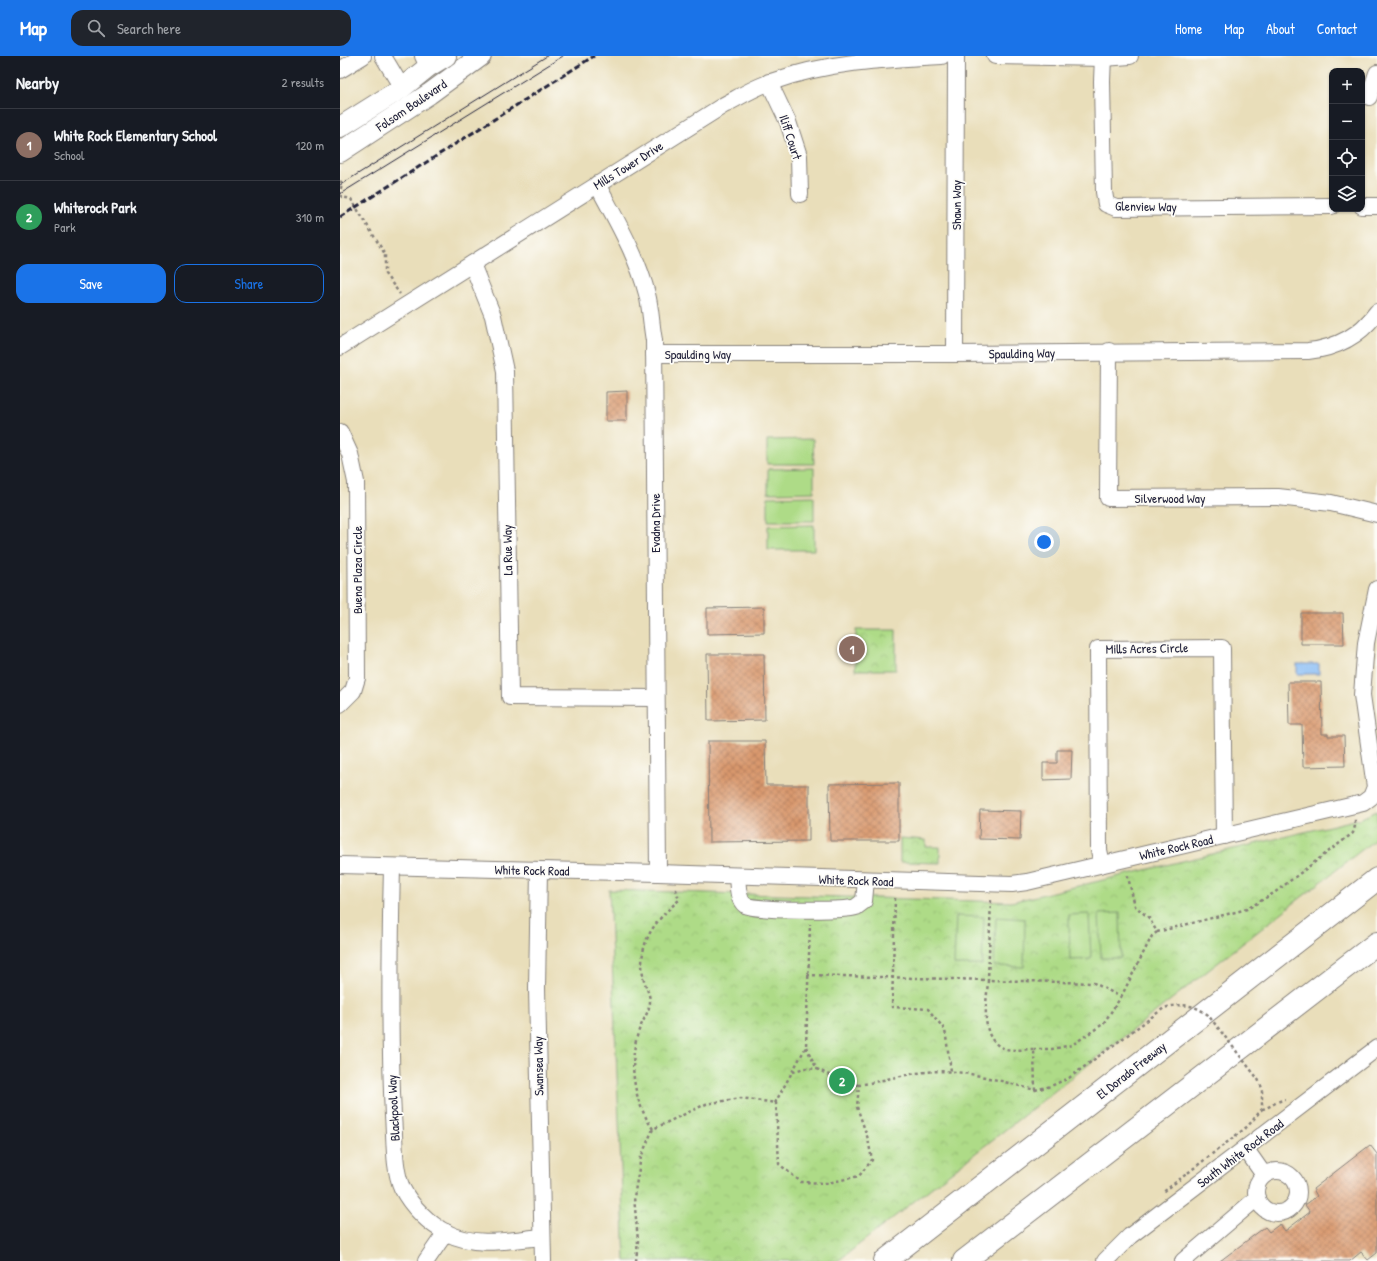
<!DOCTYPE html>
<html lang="en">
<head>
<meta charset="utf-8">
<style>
  body { margin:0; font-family:"Patrick Hand",sans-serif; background:#20242c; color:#f1f3f6 }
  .controls { position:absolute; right:12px; top:12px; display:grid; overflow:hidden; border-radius:8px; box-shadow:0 1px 3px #0004 }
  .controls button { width:36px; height:36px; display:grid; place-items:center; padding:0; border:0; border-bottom:1px solid #363941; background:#171b24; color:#f1f3f6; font:20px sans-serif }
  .you { position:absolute; left:704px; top:486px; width:14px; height:14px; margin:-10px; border:3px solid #fff; border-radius:50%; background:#1a73e8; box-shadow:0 0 0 6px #1a73e833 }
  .badge { display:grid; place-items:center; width:26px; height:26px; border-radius:50%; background:#1a73e8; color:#fff; font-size:13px; font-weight:700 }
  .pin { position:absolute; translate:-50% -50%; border:2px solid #fff; box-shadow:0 1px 4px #0006 }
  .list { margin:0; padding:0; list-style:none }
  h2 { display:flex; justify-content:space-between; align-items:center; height:52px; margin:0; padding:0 16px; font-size:17px }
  h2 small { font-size:13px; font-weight:400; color:#9ea1a6 }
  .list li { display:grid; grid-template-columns:26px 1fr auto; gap:12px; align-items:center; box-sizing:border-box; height:72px; padding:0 16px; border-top:1px solid #363941 }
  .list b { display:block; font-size:15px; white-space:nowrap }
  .list p { margin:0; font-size:13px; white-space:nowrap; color:#9ea1a6 }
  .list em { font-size:13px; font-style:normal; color:#9ea1a6 }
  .actions { display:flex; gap:8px; padding:12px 16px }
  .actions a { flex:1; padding:9px 0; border:1px solid #1a73e8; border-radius:12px; text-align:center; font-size:14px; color:#1a73e8 }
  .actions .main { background:#1a73e8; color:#fff }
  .icon { flex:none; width:22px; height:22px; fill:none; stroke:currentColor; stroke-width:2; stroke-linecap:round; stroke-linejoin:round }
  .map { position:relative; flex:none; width:1037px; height:1205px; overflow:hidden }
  header { display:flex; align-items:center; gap:24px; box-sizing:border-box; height:56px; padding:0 20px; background:#1a73e8; color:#fff }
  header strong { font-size:19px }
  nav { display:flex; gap:22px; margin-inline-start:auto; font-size:14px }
  .search { width:280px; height:36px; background:#20242c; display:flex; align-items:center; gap:10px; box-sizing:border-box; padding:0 14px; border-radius:12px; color:#9ea1a6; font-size:15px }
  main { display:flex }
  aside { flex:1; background:#171b24 }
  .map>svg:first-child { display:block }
</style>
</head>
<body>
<header>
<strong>Map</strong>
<div class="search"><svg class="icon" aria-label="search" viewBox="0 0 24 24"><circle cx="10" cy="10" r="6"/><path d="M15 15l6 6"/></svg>Search here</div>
<nav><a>Home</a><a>Map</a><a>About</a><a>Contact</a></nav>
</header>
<main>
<aside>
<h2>Nearby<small>2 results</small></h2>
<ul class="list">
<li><span class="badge" style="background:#8d6e63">1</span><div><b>White Rock Elementary School</b><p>School</p></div><em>120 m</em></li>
<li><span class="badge" style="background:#2e9e5b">2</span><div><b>Whiterock Park</b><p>Park</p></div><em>310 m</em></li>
</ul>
<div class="actions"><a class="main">Save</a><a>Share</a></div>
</aside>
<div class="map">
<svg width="1037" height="1205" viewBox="0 0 1037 1205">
  <defs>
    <pattern id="park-crowns" width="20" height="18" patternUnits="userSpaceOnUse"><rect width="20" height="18" fill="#aedb87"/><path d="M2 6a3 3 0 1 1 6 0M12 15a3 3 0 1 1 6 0" fill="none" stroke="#95bc75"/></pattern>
    <pattern id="building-cross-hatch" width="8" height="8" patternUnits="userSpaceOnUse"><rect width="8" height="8" fill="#d9986d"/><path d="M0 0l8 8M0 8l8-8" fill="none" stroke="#b07c5b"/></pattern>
  </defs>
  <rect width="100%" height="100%" fill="#fdfcf7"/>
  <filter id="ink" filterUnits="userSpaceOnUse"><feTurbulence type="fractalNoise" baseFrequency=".025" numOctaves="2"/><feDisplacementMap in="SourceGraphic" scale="8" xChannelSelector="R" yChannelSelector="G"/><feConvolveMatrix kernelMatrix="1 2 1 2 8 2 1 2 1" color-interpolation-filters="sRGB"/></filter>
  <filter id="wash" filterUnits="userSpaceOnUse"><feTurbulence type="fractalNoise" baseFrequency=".012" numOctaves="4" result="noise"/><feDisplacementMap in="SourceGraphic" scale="16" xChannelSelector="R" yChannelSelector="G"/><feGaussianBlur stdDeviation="0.9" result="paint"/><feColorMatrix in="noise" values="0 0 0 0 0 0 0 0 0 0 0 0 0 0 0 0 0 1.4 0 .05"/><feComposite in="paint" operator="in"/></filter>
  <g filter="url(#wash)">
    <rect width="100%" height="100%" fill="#e9deba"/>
    <!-- park -->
    <g fill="url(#park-crowns)" stroke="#687e61">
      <path d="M516,574H556V614H515Z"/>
      <path d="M1037,755V782L498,1205H285L269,834L671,846L1019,763Z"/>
      <path d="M560,782L586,784V791H600V807L560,806Z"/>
    </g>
    <!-- pitch -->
    <g fill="#aedb87" stroke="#687e61">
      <path d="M473,383L474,408H427V384Z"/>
      <path d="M474,412V436L428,437V413Z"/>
      <path d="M474,440V465H428V441Z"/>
      <path d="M474,469V494H428V470Z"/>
      <path d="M780,857L781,902H761L759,858Z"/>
      <path d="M749,858L751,903L730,904L729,859Z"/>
      <path d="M616,860L644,861L642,909H614Z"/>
      <path d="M656,861L685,863L684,911L654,910Z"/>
    </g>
    <!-- water -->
    <rect fill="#86bbf5" stroke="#546e98" x="957" y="608" width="22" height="10"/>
    <g id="blocks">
      <!-- building -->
      <g fill="url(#building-cross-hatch)">
        <path d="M287,335V365H266V336Z"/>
        <path d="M424,551V577L367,578V552Z"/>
        <path d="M961,557H1003L1004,588H961Z"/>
        <path d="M367,598H424L425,664L368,665Z"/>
        <path d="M948,626H981L982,678H988V680H1004L1005,710L963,711L962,669H949Z"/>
        <path d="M368,685H425L426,729H469V785L369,786Z"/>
        <path d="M717,694H732L731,723L703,724V707H717Z"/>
        <path d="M559,727V785H490L489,728Z"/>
        <path d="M640,754L681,755L680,784L639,783Z"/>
        <path d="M1030,1089L1037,1098V1197L1028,1204L1021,1196L1010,1205H880L925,1171L929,1176L940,1168L945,1175L970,1156L965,1149L977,1140L973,1133Z"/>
      </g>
    </g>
  </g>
  <g filter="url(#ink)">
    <use href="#blocks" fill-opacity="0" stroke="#86807a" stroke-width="1"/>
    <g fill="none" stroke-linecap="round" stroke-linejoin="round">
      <!-- minor casing -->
      <g stroke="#86807a" stroke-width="18">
        <g id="minor">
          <path d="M43,0L62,32"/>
          <path d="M83,0L88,11"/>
          <path d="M655,0L764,2L790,0"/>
          <path d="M763,0L762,25L764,136L766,148L776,152L992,150"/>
          <path d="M0,14L23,0"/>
          <path d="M429,26L448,66L459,100L460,138"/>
          <path d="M1029,41L1037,17"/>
          <path d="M257,128C276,164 297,199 307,238C311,253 311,269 314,284L318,817"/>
          <path d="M1022,150H1037"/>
          <path d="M132,208L153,260L165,315L170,641L316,642"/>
          <path d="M0,291L384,49C399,41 415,31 431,26C486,6 544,3 602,0"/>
          <path d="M769,295L768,442L938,441L991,447L1037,458"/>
          <path d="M314,298H615L968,295C997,292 1020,280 1037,256"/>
          <path d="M615,298L616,0"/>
          <path d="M0,376L10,398L16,426L17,622L13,635L0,648"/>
          <path d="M762,808L759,794L758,593L882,592L884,780"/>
          <path d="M0,809L318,817L672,828L687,826L1023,747L1031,741L1035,731L1022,639L1026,587L1037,533"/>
          <path d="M52,811C50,894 49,977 53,1060C55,1081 53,1112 62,1132C71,1150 89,1168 107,1177C137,1192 170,1184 202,1181"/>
          <path d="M199,814L197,932L203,1205"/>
          <path d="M397,820C398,829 397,843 405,849C415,855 504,855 516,851L524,845L526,824"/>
          <path d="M905,1092L924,1119"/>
          <circle cx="937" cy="1136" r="21"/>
          <path d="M86,1205L106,1176"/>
          <path d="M765,1205L790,1180L1037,992"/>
          <path d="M843,1205L917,1142"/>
        </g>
      </g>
      <!-- major casing -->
      <g stroke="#86807a" stroke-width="22">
        <g id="major">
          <path d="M0,71L62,32L88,11L106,0"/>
          <path d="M0,96L89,38L141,0"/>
        </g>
      </g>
      <!-- highway casing -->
      <g stroke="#86807a" stroke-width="24">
        <g id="highway">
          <path d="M545,1205L1037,823"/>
          <path d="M624,1205L1037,887"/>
        </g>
      </g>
      <!-- path -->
      <g stroke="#86807a" stroke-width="2.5" stroke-dasharray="3 3" stroke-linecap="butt">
        <path d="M0,125L2,127L0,137"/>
        <path d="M0,139L2,141L11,143L45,198V218L60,238"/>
        <path d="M555,842L552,951L588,953L605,974L611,1015"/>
        <path d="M817,876L907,853L934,837L1013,777L1015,770V762"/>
        <path d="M467,919L648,924L651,843"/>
        <path d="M781,941L812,880L817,876L809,862L795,850L787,817"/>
        <path d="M466,991L477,1013L505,1027L519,1029"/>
        <path d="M453,1016L464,1012L477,1013"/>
        <path d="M435,1047L466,991L470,868"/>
        <path d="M922,1053C930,1052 937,1044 945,1044"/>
        <path d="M313,1073C294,1046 288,1010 298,977C301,967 309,957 310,946C310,937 304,928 303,919C298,885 315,865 339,844L335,830"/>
        <path d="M296,1205L298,1185L294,1141L301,1101L313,1073L366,1048L401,1042L436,1047L439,1108L461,1126L488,1127L519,1120L532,1104L528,1083L517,1051L519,1029C542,1025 564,1018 586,1016C623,1012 659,1025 695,1034L694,993C686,993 674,995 666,993C638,985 647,946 648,924L754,927L781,941L763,968L732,989L712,993H694"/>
      </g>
      <!-- minor -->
      <use href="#minor" stroke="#fff" stroke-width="16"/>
      <!-- major -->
      <use href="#major" stroke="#fff" stroke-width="20"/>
      <!-- highway -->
      <use href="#highway" stroke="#fff" stroke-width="22"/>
      <!-- tram -->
      <g stroke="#22223b" stroke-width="1">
        <path d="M0,129L207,0"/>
        <path d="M0,138L223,0"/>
      </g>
      <!-- rail -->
      <path stroke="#22223b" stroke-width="3" stroke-dasharray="6 3" stroke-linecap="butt" d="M0,161L254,0"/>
      <!-- path-bridge -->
      <path stroke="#86807a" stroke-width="2.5" stroke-dasharray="3 3" stroke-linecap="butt" d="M695,1034L711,1030L729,1022L824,952C841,947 854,948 868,959L918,1023L922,1032V1053L908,1070L822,1137"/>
    </g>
  </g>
  <g text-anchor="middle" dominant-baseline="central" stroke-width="3.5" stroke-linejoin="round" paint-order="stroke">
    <!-- street labels -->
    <g font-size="13" fill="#22223b" stroke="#fdfcf7">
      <text transform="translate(71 49) rotate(-34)">Folsom Boulevard</text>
      <text transform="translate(451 81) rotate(72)">Iliff Court</text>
      <text transform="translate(288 109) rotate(-32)">Mills Tower Drive</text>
      <text transform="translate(616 149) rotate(-90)">Shawn Way</text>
      <text transform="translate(806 150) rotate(1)">Glenview Way</text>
      <text transform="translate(682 297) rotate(-1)">Spaulding Way</text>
      <text x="358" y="298">Spaulding Way</text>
      <text x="830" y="442">Silverwood Way</text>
      <text transform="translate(315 467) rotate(-90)">Evadna Drive</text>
      <text transform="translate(167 494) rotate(-91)">La Rue Way</text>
      <text transform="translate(17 514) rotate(-90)">Buena Plaza Circle</text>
      <text transform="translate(807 592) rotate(-1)">Mills Acres Circle</text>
      <text transform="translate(836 791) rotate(-13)">White Rock Road</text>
      <text transform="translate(192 814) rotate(1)">White Rock Road</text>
      <text transform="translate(516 824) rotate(2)">White Rock Road</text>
      <text transform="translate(198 1010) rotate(-91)">Swansea Way</text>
      <text transform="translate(791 1014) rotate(-38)">El Dorado Freeway</text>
      <text transform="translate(53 1052) rotate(-93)">Blackpool Way</text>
      <text transform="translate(900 1097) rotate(-37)">South White Rock Road</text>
    </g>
  </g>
</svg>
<div class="controls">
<button>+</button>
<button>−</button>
<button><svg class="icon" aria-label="locate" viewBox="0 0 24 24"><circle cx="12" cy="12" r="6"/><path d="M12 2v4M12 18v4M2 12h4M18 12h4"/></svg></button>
<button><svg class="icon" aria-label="layers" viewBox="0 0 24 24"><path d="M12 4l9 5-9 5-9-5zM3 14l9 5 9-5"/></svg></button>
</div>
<div class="you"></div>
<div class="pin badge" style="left:512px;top:593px;background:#8d6e63">1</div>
<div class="pin badge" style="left:502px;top:1025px;background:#2e9e5b">2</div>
</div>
</main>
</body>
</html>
